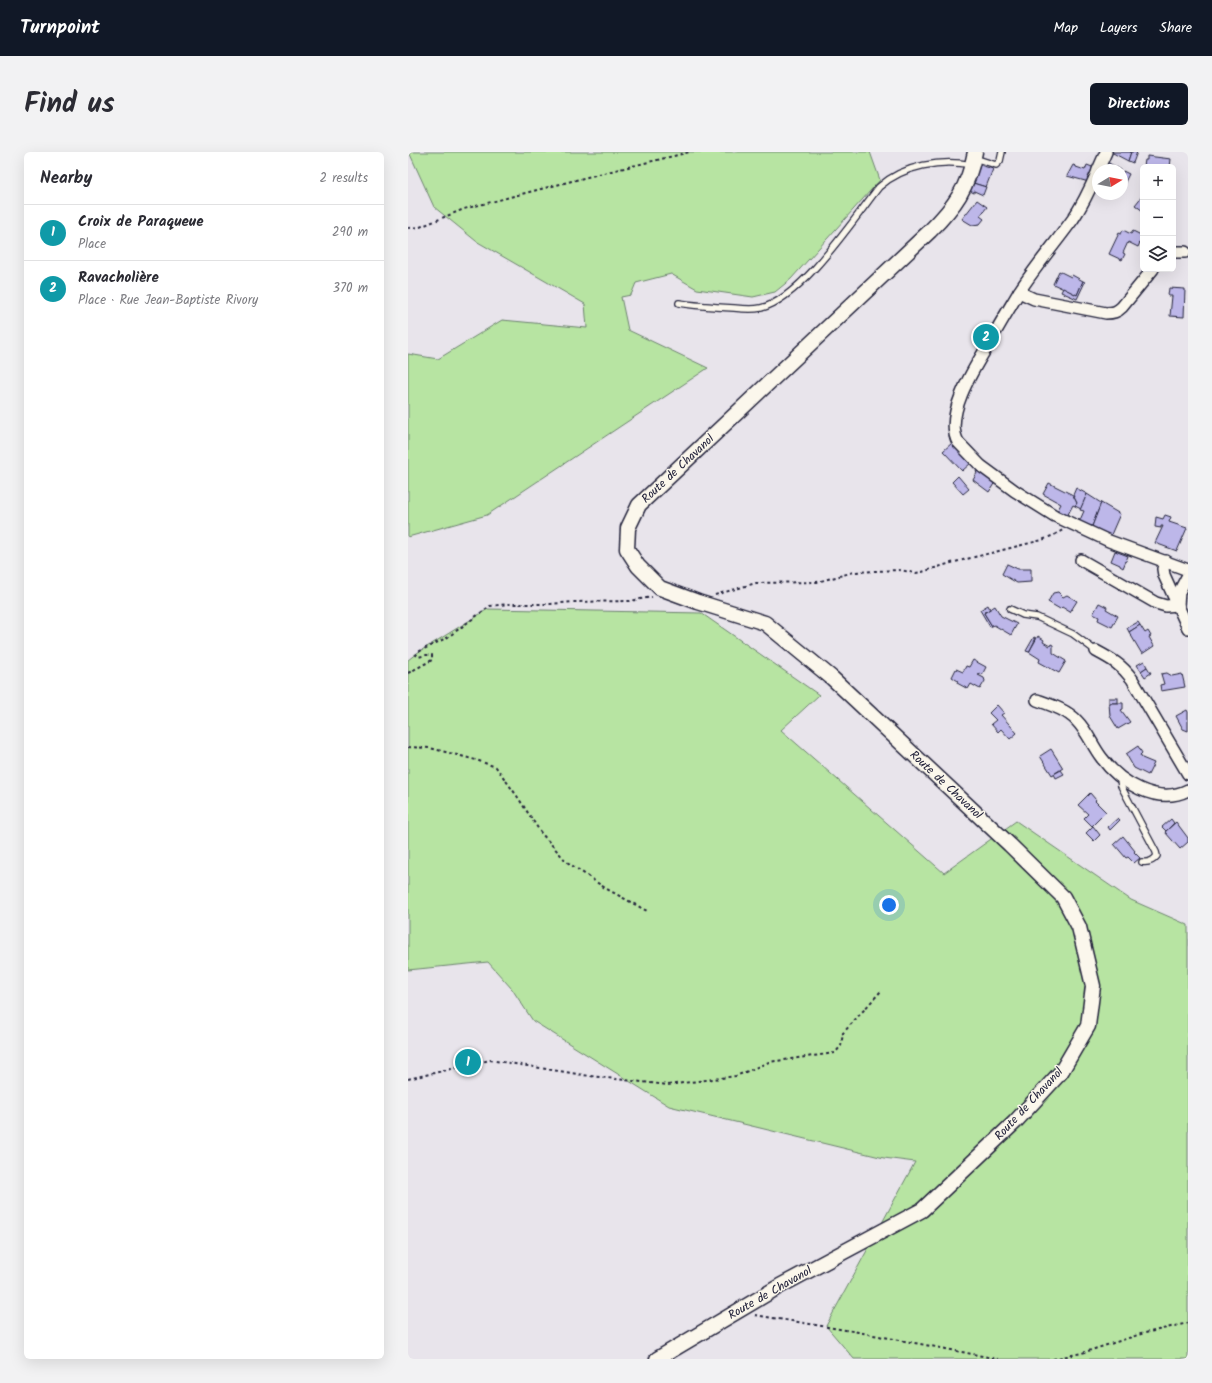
<!DOCTYPE html>
<html lang="en">
<head>
<meta charset="utf-8">
<style>
  body { margin:0; font-family:Kalam,sans-serif; background:#f2f2f3; color:#2b2b33 }
  .controls { position:absolute; right:12px; top:12px; display:grid; overflow:hidden; border-radius:6px; box-shadow:0 4px 16px #0002 }
  .controls button { width:36px; height:36px; display:grid; place-items:center; padding:0; border:0; border-bottom:1px solid #e1e1e2; background:#fff; color:#2b2b33; font:20px sans-serif }
  .compass { position:absolute; left:684px; top:12px; width:36px; height:36px; border-radius:50%; background:#fff; box-shadow:0 4px 16px #0002; rotate:80deg }
  .you { position:absolute; left:481px; top:753px; width:14px; height:14px; margin:-10px; border:3px solid #fff; border-radius:50%; background:#1a73e8; box-shadow:0 0 0 6px #1a73e833 }
  .badge { display:grid; place-items:center; width:26px; height:26px; border-radius:50%; background:#111827; color:#fff; font-size:13px; font-weight:700 }
  .pin { position:absolute; translate:-50% -50%; border:2px solid #fff; box-shadow:0 1px 4px #0006 }
  .list { margin:0; padding:0; list-style:none }
  h2 { display:flex; justify-content:space-between; align-items:center; height:52px; margin:0; padding:0 16px; font-size:17px }
  h2 small { font-size:13px; font-weight:400; color:#7c7c81 }
  .list li { display:grid; grid-template-columns:26px 1fr auto; gap:12px; align-items:center; box-sizing:border-box; height:56px; padding:0 16px; border-top:1px solid #e1e1e2 }
  .list b { display:block; font-size:15px; white-space:nowrap }
  .list p { margin:0; font-size:13px; white-space:nowrap; color:#7c7c81 }
  .list em { font-size:13px; font-style:normal; color:#7c7c81 }
  .icon { flex:none; width:22px; height:22px; fill:none; stroke:currentColor; stroke-width:2; stroke-linecap:round; stroke-linejoin:round }
  .map { position:relative; flex:none; width:780px; height:1207px; overflow:hidden; border-radius:6px }
  header { display:flex; align-items:center; gap:24px; box-sizing:border-box; height:56px; padding:0 20px; background:#111827; color:#fff }
  header strong { font-size:19px }
  nav { display:flex; gap:22px; margin-inline-start:auto; font-size:14px }
  .intro { display:flex; align-items:center; justify-content:space-between; box-sizing:border-box; height:96px; padding:0 24px }
  h1 { margin:0; font-size:28px }
  .button { padding:10px 18px; border-radius:6px; background:#111827; color:#fff; font-size:14px; font-weight:700 }
  main { display:flex; gap:24px; padding:0 24px }
  aside { flex:1; background:#fff; border-radius:6px; box-shadow:0 4px 16px #0002 }
  .map>svg:first-child { display:block }
</style>
</head>
<body>
<header>
<strong>Turnpoint</strong>
<nav><a>Map</a><a>Layers</a><a>Share</a></nav>
</header>
<div class="intro"><h1>Find us</h1><a class="button">Directions</a></div>
<main>
<aside>
<h2>Nearby<small>2 results</small></h2>
<ul class="list">
<li><span class="badge" style="background:#0f9aa8">1</span><div><b>Croix de Paraqueue</b><p>Place</p></div><em>290 m</em></li>
<li><span class="badge" style="background:#0f9aa8">2</span><div><b>Ravacholière</b><p>Place · Rue Jean-Baptiste Rivory</p></div><em>370 m</em></li>
</ul>
</aside>
<div class="map">
<svg width="780" height="1207" viewBox="0 0 780 1207">
  <rect width="100%" height="100%" fill="#e8e4eb"/>
  <filter id="ink" filterUnits="userSpaceOnUse"><feTurbulence type="fractalNoise" baseFrequency=".025" numOctaves="2"/><feDisplacementMap in="SourceGraphic" scale="8" xChannelSelector="R" yChannelSelector="G"/><feConvolveMatrix kernelMatrix="1 2 1 2 8 2 1 2 1" color-interpolation-filters="sRGB"/></filter>
  <g filter="url(#ink)">
    <!-- green -->
    <g fill="#b7e4a2" stroke="#6c836e">
      <path d="M1,0H462L472,28L383,127L367,140L345,145L289,137L263,122L228,131L223,143L213,145L220,178L300,216L79,363L0,385V202L30,207L94,168L179,176L177,152L68,89L26,55Z"/>
      <path d="M80,457L293,461L411,543L373,578L536,721L608,669L723,748L780,773V1207H446L418,1174L507,1010L476,1006L261,954L125,869L104,837L80,810L0,818V508L9,501Z"/>
    </g>
    <!-- building -->
    <g fill="#bdb7e9" stroke="#22223b">
      <path d="M703,0H723L720,9Z"/>
      <path d="M723,0H729L725,11L720,9Z"/>
      <path d="M739,4L763,7L762,15L736,14L737,8H739Z"/>
      <path d="M699,10L713,18H696Z"/>
      <path d="M572,13L585,17L578,35L565,31Z"/>
      <path d="M665,13L668,14V15L677,18L679,13L687,16L681,30L659,24Z"/>
      <path d="M715,19L721,22L716,32L714,31Z"/>
      <path d="M565,31L578,35L575,43L566,39V41L562,39Z"/>
      <path d="M735,43V59L727,53Z"/>
      <path d="M569,48L579,55L572,64L576,67L572,72L564,73L554,67Z"/>
      <path d="M715,78L723,82L725,79L735,84L730,95L720,90L715,101L717,102L714,108L701,102L711,81L713,82Z"/>
      <path d="M651,119L663,125L664,123L675,129L669,143L645,132Z"/>
      <path d="M675,129L677,130L669,147L653,140L655,136L669,143Z"/>
      <path d="M761,136L777,137L776,165L762,164L764,144H760Z"/>
      <path d="M544,291L563,311L554,319L535,299Z"/>
      <path d="M569,318L587,330L581,340L565,328L569,321L568,320Z"/>
      <path d="M550,324L561,337L555,342L544,330Z"/>
      <path d="M641,331L665,343L669,351L667,354L665,353L658,366L648,361L653,352L635,342Z"/>
      <path d="M668,336L679,342L673,357L667,354L669,351L665,343Z"/>
      <path d="M679,342L693,351L683,377L667,370L668,367L672,368L676,359L672,358Z"/>
      <path d="M693,351L712,362L702,385L683,377Z"/>
      <path d="M757,363L763,365L761,370L779,376L769,399L747,391L755,374H753V376L747,375L748,365L755,367Z"/>
      <path d="M707,399L720,404L715,416L712,414V413L703,409Z"/>
      <path d="M599,412L610,417H623V430L609,431L594,422Z"/>
      <path d="M650,440L655,445L659,443L669,449L662,460L654,455L652,457L640,450L645,441Z"/>
      <path d="M691,451L699,455L698,457L710,464L704,475L690,468L691,465L685,462Z"/>
      <path d="M580,453L582,457L576,461L584,474L582,475L572,458Z"/>
      <path d="M587,454L593,464L609,472L603,483L586,473L584,474L576,461Z"/>
      <path d="M730,470L732,473L721,480L719,476Z"/>
      <path d="M732,473L737,481L740,479L743,484L741,485L746,494L734,502L721,480Z"/>
      <path d="M630,484L636,488L635,490L642,494L643,492L645,493V501L658,509L651,521L631,510L632,507L621,500Z"/>
      <path d="M626,485L628,486L621,500L618,499Z"/>
      <path d="M565,508L578,515L574,523L571,521L570,523L576,526L577,529L572,537L563,532L560,537L549,531L550,529L544,525L548,517L555,520L558,514L561,515Z"/>
      <path d="M736,509L739,515L733,519L729,513Z"/>
      <path d="M739,515L743,521L737,525L733,519Z"/>
      <path d="M759,521L764,524L774,522L777,535L753,539L752,533L756,532L753,522Z"/>
      <rect x="701" y="546" width="9" height="5"/>
      <path d="M701,551H715V557L713,558L722,570L710,577L702,564Z"/>
      <path d="M589,553L596,561L593,563L609,581L602,587L593,577L590,580L583,572L588,568L581,561Z"/>
      <path d="M779,558L780,560V579L775,577L768,564Z"/>
      <path d="M730,594L734,601L732,603L734,606L746,611L740,623L726,616L718,602Z"/>
      <path d="M643,597L655,616L644,623L632,604Z"/>
      <path d="M653,618L656,622L648,626L646,622Z"/>
      <path d="M682,641L688,648L687,649L698,660L684,674L676,666L680,662L670,653Z"/>
      <path d="M710,666L712,668L702,678L700,675Z"/>
      <path d="M763,667L766,671L758,679L754,675Z"/>
      <path d="M768,670L780,686V690L772,697L757,680Z"/>
      <path d="M685,674L692,683L686,689L678,681Z"/>
      <path d="M715,684L727,699L726,700L732,706L726,711L720,705L718,706L706,692Z"/>
    </g>
    <g fill="none" stroke-linecap="round" stroke-linejoin="round">
      <!-- service casing -->
      <g stroke="#22223b" stroke-width="8">
        <g id="service">
          <path d="M566,6L588,13L592,9L594,0"/>
          <path d="M271,151C289,154 307,155 326,156C335,157 344,158 353,156C393,147 446,67 471,35C495,13 534,7 564,13"/>
          <path d="M602,457L615,463L629,465L665,482L688,499"/>
          <path d="M714,626L712,628L713,634L748,700L749,704C745,709 740,711 734,710"/>
        </g>
      </g>
      <!-- minor casing -->
      <g stroke="#22223b" stroke-width="14">
        <g id="minor">
          <path d="M690,18L698,0"/>
          <path d="M690,19C683,35 675,52 665,67C647,92 627,115 611,140C601,157 591,173 582,190C568,213 535,263 550,290L573,314L607,339L647,364L701,389L780,418"/>
          <path d="M765,100H777"/>
          <path d="M611,140L626,147L698,161C705,161 709,160 714,155L745,117"/>
          <path d="M673,408L748,451L758,454L770,453"/>
          <path d="M758,409L755,417L756,423L780,476"/>
          <path d="M770,453L771,440L780,423"/>
          <path d="M688,499C703,507 714,513 724,527L780,622"/>
          <path d="M629,548C643,553 659,558 669,569C679,579 684,593 693,605C711,630 749,654 780,638"/>
        </g>
      </g>
      <!-- tertiary casing -->
      <g stroke="#22223b" stroke-width="17">
        <path id="tertiary" d="M249,1207L372,1134L514,1058L607,970L653,920L680,874L685,834L671,775L655,745L602,693L424,526L357,471L290,450L252,436L230,414L219,397L220,376L231,353L522,79C547,54 560,36 567,0"/>
      </g>
      <!-- path -->
      <g stroke="#22223b" stroke-width="2" stroke-dasharray="3 3" stroke-linecap="butt">
        <path d="M0,76L12,75L56,57L187,23L282,0"/>
        <path d="M307,443L348,431L409,430L446,420L491,418L508,421L514,420L543,411L634,388L646,383L655,378"/>
        <path d="M0,521L24,508V503H17L11,505L8,503L12,499L40,485L82,454L100,452H143L165,450L222,449L244,445"/>
        <path d="M0,595L22,596L68,608L88,615L109,644L133,681L159,710L197,736L239,759"/>
        <path d="M0,927L82,908L182,924L260,933L328,924L361,910L427,901L433,894L435,881L473,839"/>
        <path d="M347,1163L450,1180L590,1207"/>
        <path d="M645,1207L674,1201L733,1182L780,1171"/>
      </g>
      <!-- service -->
      <use href="#service" stroke="#fbf7ec" stroke-width="5.5"/>
      <!-- minor -->
      <use href="#minor" stroke="#fbf7ec" stroke-width="11"/>
      <!-- tertiary -->
      <use href="#tertiary" stroke="#fbf7ec" stroke-width="14"/>
    </g>
  </g>
  <g text-anchor="middle" dominant-baseline="central" stroke-width="3" stroke-linejoin="round" paint-order="stroke">
    <!-- street labels -->
    <g font-size="12" fill="#22223b" stroke="#fbf7ec">
      <text transform="translate(270 317) rotate(-43)">Route de Chavanol</text>
      <text transform="translate(538 633) rotate(43)">Route de Chavanol</text>
      <text transform="translate(621 952) rotate(-47)">Route de Chavanol</text>
      <text transform="translate(362 1141) rotate(-30)">Route de Chavanol</text>
    </g>
  </g>
</svg>
<div class="controls">
<button>+</button>
<button>−</button>
<button><svg class="icon" aria-label="layers" viewBox="0 0 24 24"><path d="M12 4l9 5-9 5-9-5zM3 14l9 5 9-5"/></svg></button>
</div>
<svg class="compass" viewBox="-18 -18 36 36"><path d="M0-13l5 13h-10z" fill="#e53935"/><path d="M0 13l5-13h-10z" fill="#7c7c81"/></svg>
<div class="you"></div>
<div class="pin badge" style="left:60px;top:910px;background:#0f9aa8">1</div>
<div class="pin badge" style="left:578px;top:185px;background:#0f9aa8">2</div>
</div>
</main>
</body>
</html>
